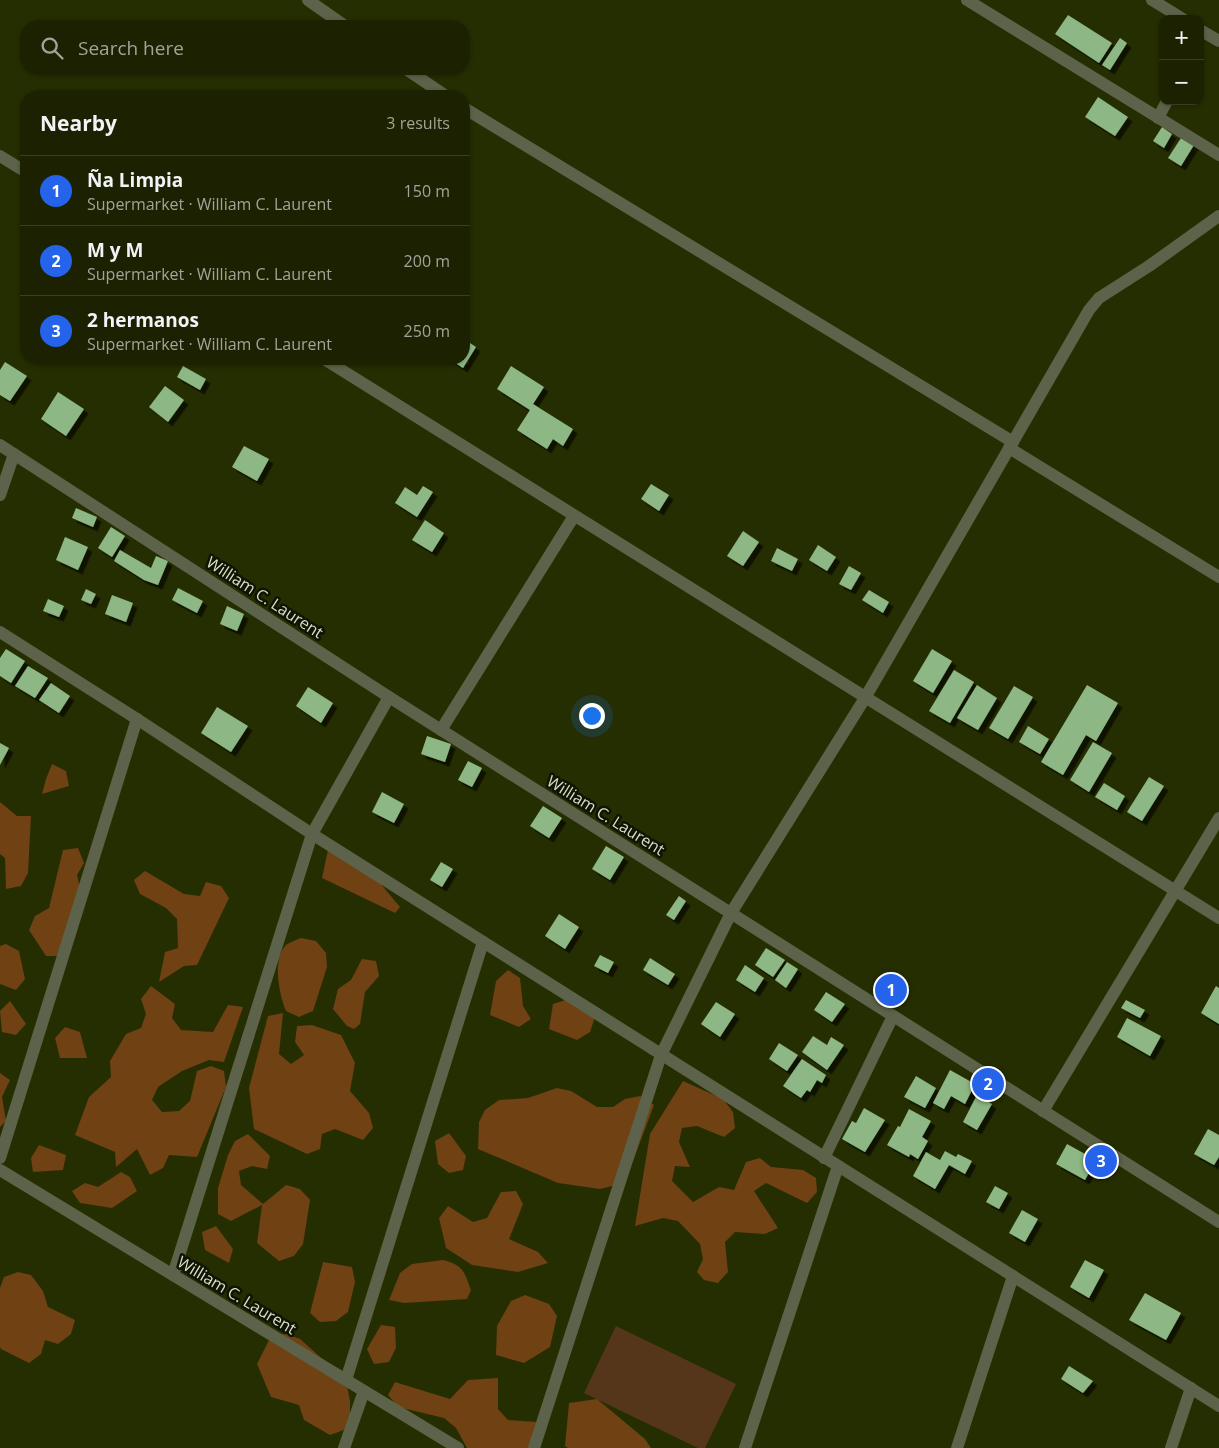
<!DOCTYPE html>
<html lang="en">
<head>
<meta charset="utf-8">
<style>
  body { margin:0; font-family:"Open Sans",sans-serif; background:#252a0b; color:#f1f3f6 }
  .controls { position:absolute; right:15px; top:15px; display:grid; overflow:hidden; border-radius:10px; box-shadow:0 1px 4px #0004 }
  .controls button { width:45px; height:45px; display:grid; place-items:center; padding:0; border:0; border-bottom:1px solid #3a3f23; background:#1c2201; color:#f1f3f6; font:25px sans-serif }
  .you { position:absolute; left:591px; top:715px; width:18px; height:18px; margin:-12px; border:4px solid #fff; border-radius:50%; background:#1a73e8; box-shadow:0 0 0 8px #1a73e833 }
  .badge { display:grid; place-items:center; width:32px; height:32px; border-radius:50%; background:#2563eb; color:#fff; font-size:16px; font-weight:700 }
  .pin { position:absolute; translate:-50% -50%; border:2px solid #fff; box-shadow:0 1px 5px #0006 }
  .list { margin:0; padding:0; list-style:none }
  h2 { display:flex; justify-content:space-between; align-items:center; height:65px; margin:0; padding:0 20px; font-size:21px }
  h2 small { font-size:16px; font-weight:400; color:#a0a499 }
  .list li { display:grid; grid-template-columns:32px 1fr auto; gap:15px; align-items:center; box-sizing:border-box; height:70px; padding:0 20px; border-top:1px solid #3a3f23 }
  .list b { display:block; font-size:19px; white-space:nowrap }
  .list p { margin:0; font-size:16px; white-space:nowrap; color:#a0a499 }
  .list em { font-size:16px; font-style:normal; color:#a0a499 }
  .icon { flex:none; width:28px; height:28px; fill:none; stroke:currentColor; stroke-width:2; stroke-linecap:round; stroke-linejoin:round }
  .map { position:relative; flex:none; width:1219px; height:1448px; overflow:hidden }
  .search { position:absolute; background:#1c2201; box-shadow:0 1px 4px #0004; left:20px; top:20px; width:450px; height:55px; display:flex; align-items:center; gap:12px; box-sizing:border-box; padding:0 18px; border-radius:20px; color:#a0a499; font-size:19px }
  .panel { position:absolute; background:#1c2201; box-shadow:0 1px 4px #0004; left:20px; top:90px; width:450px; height:275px; border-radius:20px }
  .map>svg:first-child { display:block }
</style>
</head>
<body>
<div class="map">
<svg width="1219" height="1448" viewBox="0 0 1219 1448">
  <defs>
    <filter id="shadow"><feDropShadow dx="4.5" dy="4.5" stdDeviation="0" flood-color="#0009"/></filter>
  </defs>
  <rect width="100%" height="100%" fill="#252e01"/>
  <!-- green -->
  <path fill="#56361a" d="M616,1326L736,1384L705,1448H698L584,1393Z"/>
  <!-- forest -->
  <g fill="#6f4113">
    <path d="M52,764L66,771L69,786L42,794L46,779Z"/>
    <path d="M0,802L17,816H31L28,873L21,886L6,889L5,858L0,854Z"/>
    <path d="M78,848L84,863L77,875L84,904L60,956H46L29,930L35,916L49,908L63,850Z"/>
    <path d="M328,850L360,859L400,907L395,913L322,878Z"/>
    <path d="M145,871L184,894L200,896L206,882L221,886L229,898L197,965L184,966L159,982L165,952L178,948L177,919L166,908L140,894L134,880Z"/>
    <path d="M301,938L316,941L326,953L327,967L313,1011L299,1017L286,1011C279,994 272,959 286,945C290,942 296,940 301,938Z"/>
    <path d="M6,944L19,951L25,979L16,990L0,984V946Z"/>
    <path d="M362,959L376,961L379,976L365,992L360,1024L354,1029L347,1026L333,1009L338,989L351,980Z"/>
    <path d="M508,970L520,978L523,1006L531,1019L519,1027L490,1015L496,981Z"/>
    <path d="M151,986L175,1004L172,1018L181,1030L213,1032L228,1005L243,1007L224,1062L209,1060L182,1071L158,1087L152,1100L162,1112L179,1111L190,1101L197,1071L211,1066L224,1071L226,1087L197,1157L169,1155L163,1168L150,1175L137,1149L116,1167L115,1152L75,1135L89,1097L111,1077L110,1061L126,1034L141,1028L146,1014L141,999Z"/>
    <path d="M569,999L595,1017L590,1032L577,1040L549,1029L553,1004Z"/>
    <path d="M10,1001L26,1024L16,1035L2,1032L0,1011Z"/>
    <path d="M283,1013L279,1054L291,1064L304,1055L295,1042L297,1026L312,1025L341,1035L355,1063L350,1091L369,1113L373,1128L363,1140L335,1129L322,1134L320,1149L307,1154L254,1129L249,1088L268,1016Z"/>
    <path d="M65,1027L80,1032L87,1058H60L55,1038Z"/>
    <path d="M0,1073L10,1080L2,1097L6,1121L0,1127Z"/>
    <path d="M683,1081L723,1099L733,1112L735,1128L724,1137L697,1126L682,1128L679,1142L690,1167L675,1166L672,1181L693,1202L719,1187L734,1190L746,1162L760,1158L771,1167L803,1170L816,1178L817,1192L807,1203L766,1183L754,1191L778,1228L765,1234L735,1232L725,1242L728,1272L718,1283L704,1280L697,1272L703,1259L700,1244L678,1221L663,1218L635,1226L650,1134Z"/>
    <path d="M557,1088L571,1091L597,1107H613L625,1099L640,1096L654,1105L633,1161L616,1185L600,1189L558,1183L478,1149L479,1122L485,1110L499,1100L528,1098Z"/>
    <path d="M449,1133L466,1156L463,1170L449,1173L438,1164L435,1141Z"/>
    <path d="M248,1134L270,1156L267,1169L252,1166L239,1171L241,1185L263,1204L286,1185L300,1189L310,1200L303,1244L294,1256L279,1261L257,1243L262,1205L231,1221L218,1214V1188L228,1155L235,1141Z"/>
    <path d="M39,1145L66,1155L63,1170L33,1172L31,1158Z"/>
    <path d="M121,1172L130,1177L137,1191L112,1208L80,1203L72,1191L85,1183L98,1187Z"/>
    <path d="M516,1191L523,1204L509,1239L538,1252L548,1263L518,1272L472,1265L446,1248L439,1218L448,1206L473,1222L487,1218L501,1192Z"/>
    <path d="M216,1226L233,1249L229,1263L205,1250L202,1232Z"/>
    <path d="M443,1260C463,1265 464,1271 471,1290L467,1299L404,1303L389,1300L400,1273L412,1264Z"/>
    <path d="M323,1262L352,1267L355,1282L348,1312L336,1321L320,1322L310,1313Z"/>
    <path d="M18,1272L31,1275L43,1291L48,1307L75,1320L71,1334L58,1344L45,1340L41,1354L29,1363L1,1349L0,1347V1288L4,1277Z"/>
    <path d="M525,1295L549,1304L557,1316L550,1347L524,1363L496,1355L497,1326L511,1301Z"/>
    <path d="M381,1325L395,1327L396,1348L389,1362L374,1364L367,1349Z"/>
    <path d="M286,1334L300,1339L346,1380L350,1401V1416L344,1430L330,1435L304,1420L299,1405L271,1397L257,1364L271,1336Z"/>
    <path d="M498,1378V1409L508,1420L537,1422L532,1448H467L456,1428L444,1418L398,1407L388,1395L395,1382L450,1399L468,1380Z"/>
    <path d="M597,1399L645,1439L651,1448H568L565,1446L569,1403Z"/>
  </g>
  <!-- building -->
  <g fill="#8db885" filter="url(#shadow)">
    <path d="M1068,15L1112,43L1099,63L1055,34Z"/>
    <path d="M1120,38L1127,43L1110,70L1102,65Z"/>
    <path d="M1098,97L1128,117L1115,136L1085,117Z"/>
    <path d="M1162,127L1172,134L1164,148L1153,141Z"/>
    <path d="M1181,138L1194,145L1181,166L1168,158Z"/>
    <path d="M464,339L476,347L463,368L449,359H464Z"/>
    <path d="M5,362L27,376L10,401L0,395V370Z"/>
    <path d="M183,366L206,379L200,390L177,377Z"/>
    <path d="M511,366L544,387L533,404L573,429L563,446L553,439L547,449L517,430L530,410L497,389Z"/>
    <path d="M165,386L184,400L168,422L149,407Z"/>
    <path d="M58,392L84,409L66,436L41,419Z"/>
    <path d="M244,446L269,459L257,481L232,467Z"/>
    <path d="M651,484L669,495L659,511L641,499Z"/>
    <path d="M423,486L433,492L417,517L395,503L405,487L417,495Z"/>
    <path d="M76,508L97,517L93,527L72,518Z"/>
    <path d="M425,520L444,533L432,552L412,540Z"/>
    <path d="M111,527L125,536L112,557L98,548Z"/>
    <path d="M743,531L759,542L743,566L727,556Z"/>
    <path d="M65,537L88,547L78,570L56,560Z"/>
    <path d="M818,545L836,557L827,571L809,560Z"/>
    <path d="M777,548L798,559L792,571L771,561Z"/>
    <path d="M120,550L151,568L156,556L168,561L158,585L144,580L114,561Z"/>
    <path d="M849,566L861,573L851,590L839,584Z"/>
    <path d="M178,588L203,601L197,613L172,600Z"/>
    <path d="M86,589L96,594L91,604L81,600Z"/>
    <path d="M869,590L889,602L883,613L862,600Z"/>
    <path d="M112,595L133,603L126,622L105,614Z"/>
    <path d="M48,599L64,606L59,617L43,611Z"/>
    <path d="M227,606L244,614L237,631L220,624Z"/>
    <path d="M6,649L25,661L11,683L0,676V658Z"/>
    <path d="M932,649L952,661L933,693L913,681Z"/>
    <path d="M28,666L48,678L35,698L15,686Z"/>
    <path d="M954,670L974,682L950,723L929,711Z"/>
    <path d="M51,683L70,696L59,713L39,700Z"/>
    <path d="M977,685L997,698L978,730L957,718Z"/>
    <path d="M1087,685L1118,703L1096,741L1086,735L1063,775L1041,762Z"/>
    <path d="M1014,686L1033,697L1008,739L989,728Z"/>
    <path d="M308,687L333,703L321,723L296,706Z"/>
    <path d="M217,707L248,726L231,752L201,733Z"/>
    <path d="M1028,726L1049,739L1040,754L1019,742Z"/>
    <path d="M427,736L451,744L445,762L421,754Z"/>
    <path d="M1093,742L1112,753L1089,792L1070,780Z"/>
    <path d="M0,743L9,748L0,765Z"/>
    <path d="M468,761L482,768L472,787L458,780Z"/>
    <path d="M1149,777L1164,786L1142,821L1127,812Z"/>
    <path d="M1104,783L1125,796L1117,810L1095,797Z"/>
    <path d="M382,792L404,804L394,823L372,812Z"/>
    <path d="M543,806L562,818L549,838L530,826Z"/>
    <path d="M606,846L624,857L610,880L592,869Z"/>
    <path d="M441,862L453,869L442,887L430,880Z"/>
    <path d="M679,896L686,901L674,920L666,915Z"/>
    <path d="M559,914L579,927L565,949L545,936Z"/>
    <path d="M766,948L785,960L773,977L755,965Z"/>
    <path d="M600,955L614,962L608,973L594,966Z"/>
    <path d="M650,958L675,974L668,985L643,970Z"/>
    <path d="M787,962L798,969L786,988L775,980Z"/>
    <path d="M745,965L764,978L755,992L736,980Z"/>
    <path d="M1216,986L1219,988V1024L1201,1013Z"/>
    <path d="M826,992L845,1004L832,1022L814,1010Z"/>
    <path d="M1126,1000L1145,1010L1140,1018L1121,1008Z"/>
    <path d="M716,1002L735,1014L720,1037L701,1024Z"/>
    <path d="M1127,1018L1161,1036L1150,1056L1117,1037Z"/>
    <path d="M813,1036L827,1045L831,1037L844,1045L827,1070L802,1052Z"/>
    <path d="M779,1043L798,1055L787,1071L769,1059Z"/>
    <path d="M802,1059L826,1075L822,1083L817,1080L810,1092L807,1090L801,1098L783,1086Z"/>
    <path d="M950,1070L975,1084L965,1104L951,1096L944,1109L933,1103Z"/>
    <path d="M916,1076L936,1088L925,1108L904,1097Z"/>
    <path d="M977,1095L992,1104L977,1130L963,1122Z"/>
    <path d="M864,1108L885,1120L865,1152L842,1139L852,1121L856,1123Z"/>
    <path d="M909,1109L931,1121L922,1137L928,1141L918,1159L910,1154L909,1157L887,1145L898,1126L900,1127Z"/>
    <path d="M1208,1129L1219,1135V1157L1214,1165L1194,1154Z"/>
    <path d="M1067,1144L1096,1160L1085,1180L1056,1164Z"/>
    <path d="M945,1151L956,1157L958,1154L972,1161L965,1174L949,1165L935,1189L913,1176L926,1152L940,1160Z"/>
    <path d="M995,1186L1008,1193L999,1209L986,1202Z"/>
    <path d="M1022,1210L1038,1219L1025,1242L1009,1233Z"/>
    <path d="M1085,1260L1104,1270L1089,1298L1070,1287Z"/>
    <path d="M1145,1293L1181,1313L1166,1340L1129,1320Z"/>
    <path d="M1069,1366L1093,1381L1083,1393L1061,1379Z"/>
  </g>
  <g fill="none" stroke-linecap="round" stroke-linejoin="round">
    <!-- minor -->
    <g stroke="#5c634a" stroke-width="12">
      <path d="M308,0L345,26"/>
      <path d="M967,0L1219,155"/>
      <path d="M1152,0L1183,19"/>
      <path d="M1200,30L1219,41"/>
      <path d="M406,69L446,96"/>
      <path d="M464,108L1013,442"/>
      <path d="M1158,118L1167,101"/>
      <path d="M0,156L26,172"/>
      <path d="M324,359L1219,918"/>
      <path d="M0,445L389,697L1219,1222"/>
      <path d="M1009,448L1219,577"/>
      <path d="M0,495L14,454"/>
      <path d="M0,632L137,719L312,834L1219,1406"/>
      <path d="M441,730L574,516"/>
      <path d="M1043,1111L1219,818"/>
      <path d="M0,1158L137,719"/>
      <path d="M824,1158L893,1016"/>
      <path d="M0,1170L458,1448"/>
      <path d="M173,1275L312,834L389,697"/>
      <path d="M346,1380L483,942"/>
      <path d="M344,1448L364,1391"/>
      <path d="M534,1448L661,1055L731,913L865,698L1089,310L1099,298L1149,266L1219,216"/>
      <path d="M745,1448L838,1166"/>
      <path d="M957,1448L1013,1276"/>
      <path d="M1171,1448L1191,1388"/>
    </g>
  </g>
  <g text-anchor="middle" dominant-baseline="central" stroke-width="5" stroke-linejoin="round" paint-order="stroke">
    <!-- street labels -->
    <g font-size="16" fill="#d8dfc7" stroke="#101404">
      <text transform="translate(265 597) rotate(33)">William C. Laurent</text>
      <text transform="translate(606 815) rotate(32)">William C. Laurent</text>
      <text transform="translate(237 1295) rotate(31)">William C. Laurent</text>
    </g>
  </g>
</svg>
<div class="controls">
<button>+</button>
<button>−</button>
</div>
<div class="you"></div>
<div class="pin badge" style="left:891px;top:990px">1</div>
<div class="pin badge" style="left:988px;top:1084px">2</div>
<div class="pin badge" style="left:1101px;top:1161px">3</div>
<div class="search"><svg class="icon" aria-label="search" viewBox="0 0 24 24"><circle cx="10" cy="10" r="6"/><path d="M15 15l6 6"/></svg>Search here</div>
<section class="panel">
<h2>Nearby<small>3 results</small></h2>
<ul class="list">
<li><span class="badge">1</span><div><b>Ña Limpia</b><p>Supermarket · William C. Laurent</p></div><em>150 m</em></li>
<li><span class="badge">2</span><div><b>M y M</b><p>Supermarket · William C. Laurent</p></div><em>200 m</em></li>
<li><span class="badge">3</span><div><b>2 hermanos</b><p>Supermarket · William C. Laurent</p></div><em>250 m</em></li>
</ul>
</section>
</div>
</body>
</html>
